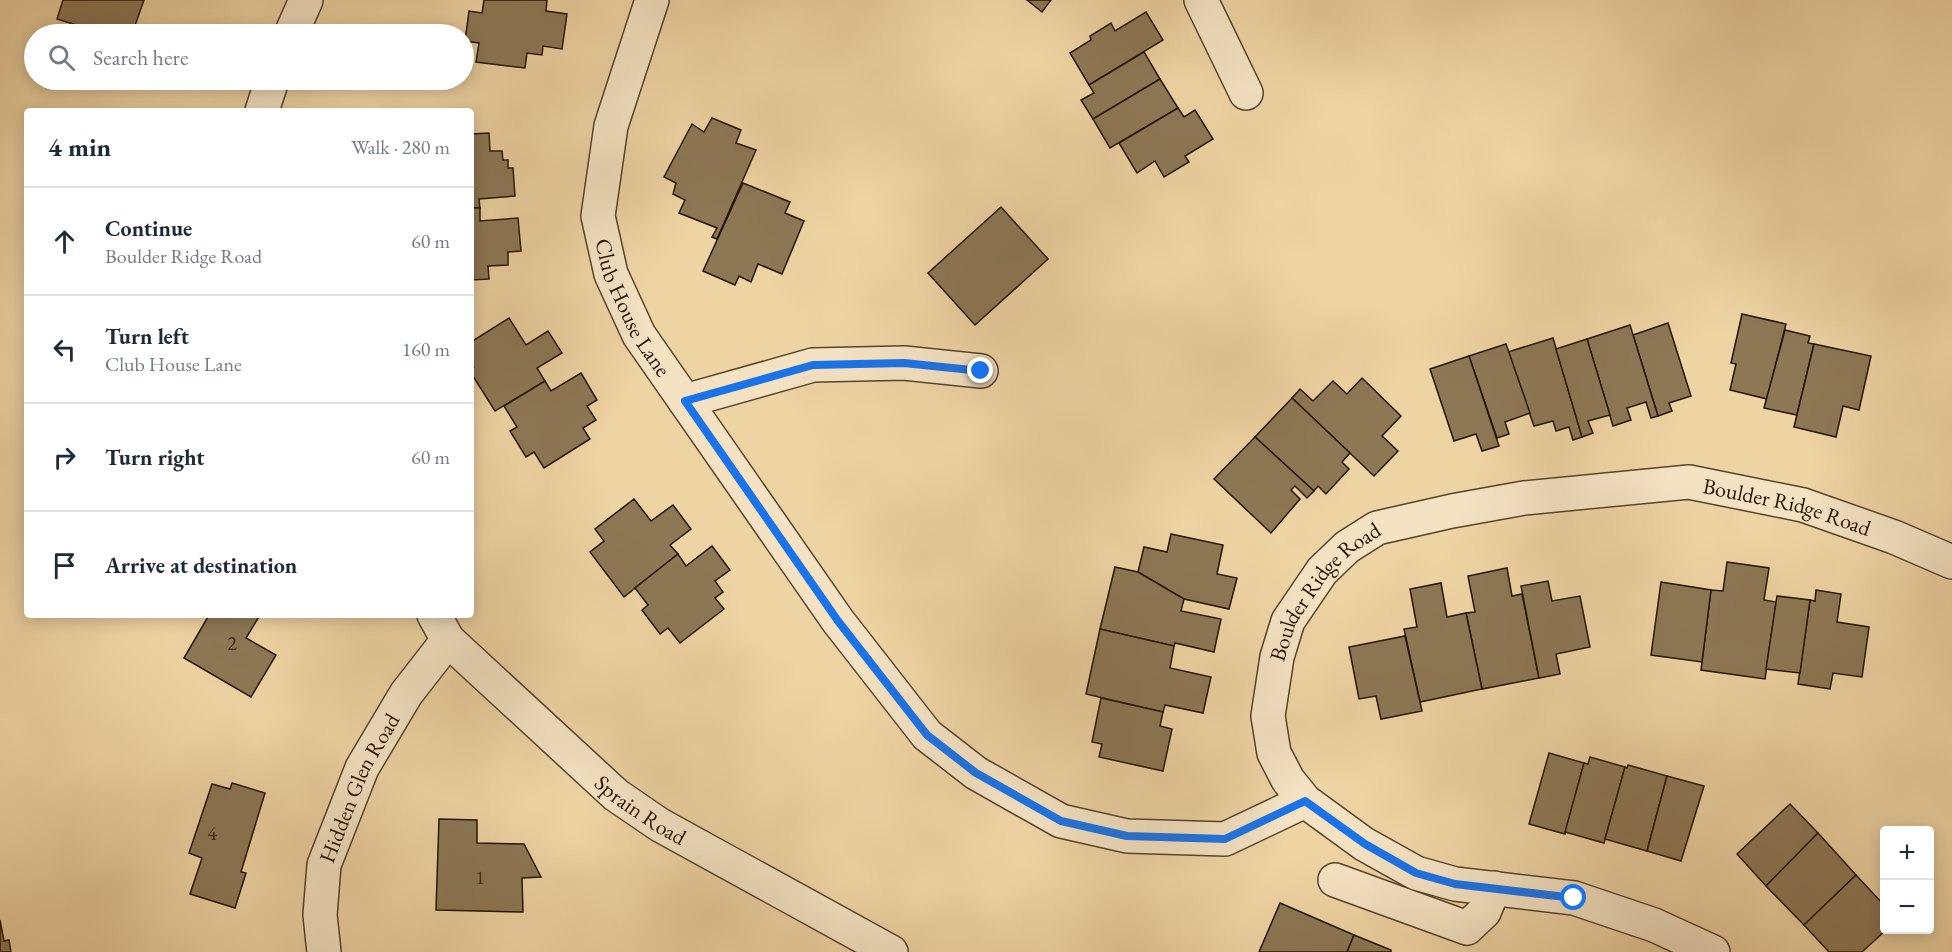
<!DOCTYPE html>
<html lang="en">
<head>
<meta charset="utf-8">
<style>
  body { margin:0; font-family:"EB Garamond",serif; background:#f2f2f3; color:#1f2937 }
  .controls { position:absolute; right:18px; bottom:18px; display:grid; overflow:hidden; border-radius:6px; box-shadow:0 3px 15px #0003 }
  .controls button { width:54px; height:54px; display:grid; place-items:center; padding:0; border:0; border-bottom:2px solid #e0e1e3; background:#fff; color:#1f2937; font:30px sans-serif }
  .stop { position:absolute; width:18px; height:18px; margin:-14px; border:4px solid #1a73e8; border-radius:50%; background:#fff }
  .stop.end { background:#1a73e8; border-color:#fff; box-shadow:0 2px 6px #0008 }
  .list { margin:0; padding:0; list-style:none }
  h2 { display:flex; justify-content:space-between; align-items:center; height:78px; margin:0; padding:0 24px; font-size:26px }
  h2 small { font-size:20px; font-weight:400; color:#747a83 }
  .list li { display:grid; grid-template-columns:39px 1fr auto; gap:18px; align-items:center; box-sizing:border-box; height:108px; padding:0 24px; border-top:2px solid #e0e1e3 }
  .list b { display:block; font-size:22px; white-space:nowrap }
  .list p { margin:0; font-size:20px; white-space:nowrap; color:#747a83 }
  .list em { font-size:20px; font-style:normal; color:#747a83 }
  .icon { flex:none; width:33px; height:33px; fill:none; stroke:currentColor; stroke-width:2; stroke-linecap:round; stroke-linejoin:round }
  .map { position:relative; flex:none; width:1952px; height:952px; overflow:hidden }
  .search { position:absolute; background:#fff; box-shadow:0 3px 15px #0003; left:24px; top:24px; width:450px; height:66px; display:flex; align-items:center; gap:15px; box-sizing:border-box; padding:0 21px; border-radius:33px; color:#747a83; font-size:22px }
  .panel { position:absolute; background:#fff; box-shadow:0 3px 15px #0003; left:24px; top:108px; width:450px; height:510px; border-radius:6px }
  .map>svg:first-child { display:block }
</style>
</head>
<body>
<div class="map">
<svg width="1952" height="952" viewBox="0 0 1952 952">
  <rect width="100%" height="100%" fill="#eed3a3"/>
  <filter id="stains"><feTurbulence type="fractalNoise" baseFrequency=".00333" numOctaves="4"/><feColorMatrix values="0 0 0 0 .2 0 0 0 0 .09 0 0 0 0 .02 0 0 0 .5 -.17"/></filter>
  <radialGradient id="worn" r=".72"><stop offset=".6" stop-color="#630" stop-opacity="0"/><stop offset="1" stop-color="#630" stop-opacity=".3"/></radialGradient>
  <!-- building -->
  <g fill="#8d7755" stroke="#241300" stroke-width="1.5">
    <path d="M63,0H144L132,34H105L57,19Z"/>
    <path d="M484,0H547L546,11L567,14L562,49L543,46L542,55L527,53L525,68L476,62L479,43L465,41L469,11L482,13Z"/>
    <path d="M1027,0H1051L1042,12Z"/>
    <path d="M1146,12L1163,40L1089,85L1070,53L1091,40L1090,36L1111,23L1115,31Z"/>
    <path d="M1144,52L1160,79L1093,119L1081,100L1094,93L1089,85Z"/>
    <path d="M1160,79L1178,108L1110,148L1093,119Z"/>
    <path d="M1178,108L1184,117L1195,110L1213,139L1185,156L1189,162L1164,177L1155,161L1137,173L1119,143Z"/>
    <path d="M712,118L741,130L736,143L756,150L717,239L712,237L717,228L679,213L685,200L673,194L676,183L664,177L692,124L704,132Z"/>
    <path d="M489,133L490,151H502L503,160H508V168H513L515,196L479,199L480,208H471V134Z"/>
    <path d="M743,183L790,202L785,213L804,221L782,274L758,264L751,282L739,276L735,285L703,271Z"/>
    <path d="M1001,207L1048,259L975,325L928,273Z"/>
    <path d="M471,208H480V221L518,218L521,251L508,252V265L488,266L489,279L471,280Z"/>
    <path d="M1742,314L1786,324L1767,399L1730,390L1736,364L1731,363Z"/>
    <path d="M509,318L526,345L548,331L562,353L537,368L545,381L495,411L471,373V369L474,367L471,363V342Z"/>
    <path d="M1668,323L1691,396L1669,403L1672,411L1658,416L1633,335Z"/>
    <path d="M1630,325L1658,416L1651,418L1646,402L1627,408L1631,420L1613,426L1587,339Z"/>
    <path d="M1785,330L1810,336L1808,343L1814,344L1797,415L1764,408Z"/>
    <path d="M1553,338L1582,437L1573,440L1569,427L1556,431L1553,421L1534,426L1508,352Z"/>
    <path d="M1587,339L1610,415L1588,421L1593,433L1582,437L1556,349Z"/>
    <path d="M1506,344L1530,413L1505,422L1509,434L1497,438L1469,356Z"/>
    <path d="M1814,344L1871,356L1859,410L1843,406L1836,437L1794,427Z"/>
    <path d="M1469,356L1499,446L1482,451L1476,434L1454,441L1430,369Z"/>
    <path d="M581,373L597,400L587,406L596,420L583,428L590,439L544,468L534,452L526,457L510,431L517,427L504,406L545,381L551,391Z"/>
    <path d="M1362,378L1401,416L1382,436L1398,451L1374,476L1292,398L1300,389L1313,401L1333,381L1347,394Z"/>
    <path d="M1292,398L1350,453L1342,462L1349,469L1326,494L1318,486L1314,491L1255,437Z"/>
    <path d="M1255,437L1314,491L1307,498L1295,486L1291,490L1300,499L1271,533L1214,479Z"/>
    <path d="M634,499L651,521L673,505L691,529L670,545L678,554L624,597L590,552L604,541L595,529Z"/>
    <path d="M1171,534L1223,545L1217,574L1237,578L1229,609L1184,599L1138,572L1144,547L1167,552Z"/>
    <path d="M712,546L730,570L715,581L723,592L715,598L724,609L680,643L668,628L660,634L642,610L648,605L635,588L678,554L686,566Z"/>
    <path d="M1727,562L1769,568L1764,600L1776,602L1765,679L1701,670L1711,590L1723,591Z"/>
    <path d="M1115,567L1138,572L1184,599L1181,611L1221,619L1214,652L1175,643L1174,646L1100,629Z"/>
    <path d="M1507,568L1512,596L1522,594L1539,678L1482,689L1466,613L1475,612L1468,576Z"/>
    <path d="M1548,581L1552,601L1580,596L1590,647L1556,654L1560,674L1539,678L1521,586Z"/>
    <path d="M1661,582L1711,590L1702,662L1651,655Z"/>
    <path d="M1441,583L1447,617L1466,613L1482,689L1420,702L1404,629L1417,627L1410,589Z"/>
    <path d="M1816,590L1841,594L1837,622L1869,627L1862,677L1833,673L1830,689L1798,684L1810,600L1815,601Z"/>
    <path d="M1777,596L1810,600L1800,673L1766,669Z"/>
    <path d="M209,615H260L246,638L276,655L251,697L184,658Z"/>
    <path d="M1100,629L1174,646L1170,668L1211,677L1203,713L1165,705L1163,712L1086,694Z"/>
    <path d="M1405,636L1422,711L1381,719L1376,696L1359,699L1349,647Z"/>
    <path d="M1101,698L1163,712L1160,726L1172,729L1163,771L1099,757L1102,744L1092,742Z"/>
    <path d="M1549,753L1584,763L1565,834L1529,824Z"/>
    <path d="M1590,757L1625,767L1604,843L1565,832L1584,763L1588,764Z"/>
    <path d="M1628,765L1667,776L1647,851L1605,839L1625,767L1627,768Z"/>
    <path d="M1667,776L1704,786L1681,861L1647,851Z"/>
    <path d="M232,783L265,793L241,872L246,873L235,908L190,894L202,858L189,853L212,784L230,789Z"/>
    <path d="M1790,804L1818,833L1766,886L1737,854Z"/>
    <path d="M439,819L477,820V843L524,844L541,877L522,878L523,912L436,910Z"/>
    <path d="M1818,833L1856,875L1804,925L1766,886Z"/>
    <path d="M1856,875L1884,905L1886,930L1862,952H1829L1804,925Z"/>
    <path d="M1280,903L1354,935L1347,952H1259Z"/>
    <path d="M0,920L4,941L9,940L11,952H0Z"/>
    <path d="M1354,935L1391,950V952H1347Z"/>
  </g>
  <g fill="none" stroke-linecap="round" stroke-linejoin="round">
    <!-- minor casing -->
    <g stroke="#564329" stroke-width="36">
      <g id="minor">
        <path id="s1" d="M652,0L611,126L598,216L611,274L639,335L838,621L927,735L976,773L1061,821L1127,836L1225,839L1305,801"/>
        <path d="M1201,0L1246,93"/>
        <path d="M291,34L306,0"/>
        <path d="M262,111L272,80"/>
        <path d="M685,401L813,365L904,363L981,371"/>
        <path id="s2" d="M434,615L448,640L616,795L660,825L891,952"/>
        <path d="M1335,880L1467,928L1484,912L1494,888"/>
        <path id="s3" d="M324,952L320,915L324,865L362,768L406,694L448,640"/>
        <path id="s4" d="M1713,952L1654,925L1574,898L1455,884L1416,873L1364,844L1305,801L1288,780L1274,753L1268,716L1277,657L1288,621L1322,571L1347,547L1377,528L1452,511L1524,498L1689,482L1803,505L1894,537L1952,562"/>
      </g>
    </g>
    <!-- minor -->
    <use href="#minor" stroke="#f4e2c3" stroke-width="33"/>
  </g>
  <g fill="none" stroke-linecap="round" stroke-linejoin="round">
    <!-- route -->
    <path stroke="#1a73e8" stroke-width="8" d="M981,371L904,363L813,365L685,401L838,621L927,735L976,773L1061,821L1127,836L1225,839L1305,801L1365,844L1416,873L1455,884L1574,898"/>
  </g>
  <g text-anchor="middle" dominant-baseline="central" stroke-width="6" stroke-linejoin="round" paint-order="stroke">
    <!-- number labels -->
    <g font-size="20" fill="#3e2c15">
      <text x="232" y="643">2</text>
      <text x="212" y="833">4</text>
      <text x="480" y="877">1</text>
    </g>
    <!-- street labels -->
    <g font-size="22" fill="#241300" stroke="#f4e2c3">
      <text stroke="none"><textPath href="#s1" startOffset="322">Club House Lane</textPath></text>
      <text stroke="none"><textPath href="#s4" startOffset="1182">Boulder Ridge Road</textPath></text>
      <text stroke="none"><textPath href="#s4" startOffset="680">Boulder Ridge Road</textPath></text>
      <text stroke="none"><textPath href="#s3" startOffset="172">Hidden Glen Road</textPath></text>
      <text stroke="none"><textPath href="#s2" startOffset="286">Sprain Road</textPath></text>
    </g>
  </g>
  <rect width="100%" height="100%" filter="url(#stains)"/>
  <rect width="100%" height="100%" fill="url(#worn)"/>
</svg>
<div class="controls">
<button>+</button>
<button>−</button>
</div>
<div class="stop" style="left:1574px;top:898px"></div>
<div class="stop end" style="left:981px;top:371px"></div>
<div class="search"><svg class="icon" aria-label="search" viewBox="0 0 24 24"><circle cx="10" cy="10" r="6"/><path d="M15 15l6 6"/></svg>Search here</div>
<section class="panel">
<h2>4 min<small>Walk · 280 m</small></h2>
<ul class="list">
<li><svg class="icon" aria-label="ahead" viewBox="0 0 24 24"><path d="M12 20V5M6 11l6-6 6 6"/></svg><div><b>Continue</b><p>Boulder Ridge Road</p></div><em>60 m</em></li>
<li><svg class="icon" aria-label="left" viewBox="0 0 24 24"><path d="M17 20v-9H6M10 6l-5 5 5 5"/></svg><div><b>Turn left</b><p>Club House Lane</p></div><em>160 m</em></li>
<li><svg class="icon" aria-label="right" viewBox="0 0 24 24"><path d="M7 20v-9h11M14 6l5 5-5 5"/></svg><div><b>Turn right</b></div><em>60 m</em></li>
<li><svg class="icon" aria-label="arrive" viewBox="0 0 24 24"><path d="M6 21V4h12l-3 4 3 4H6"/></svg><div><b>Arrive at destination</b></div></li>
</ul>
</section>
</div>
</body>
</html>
